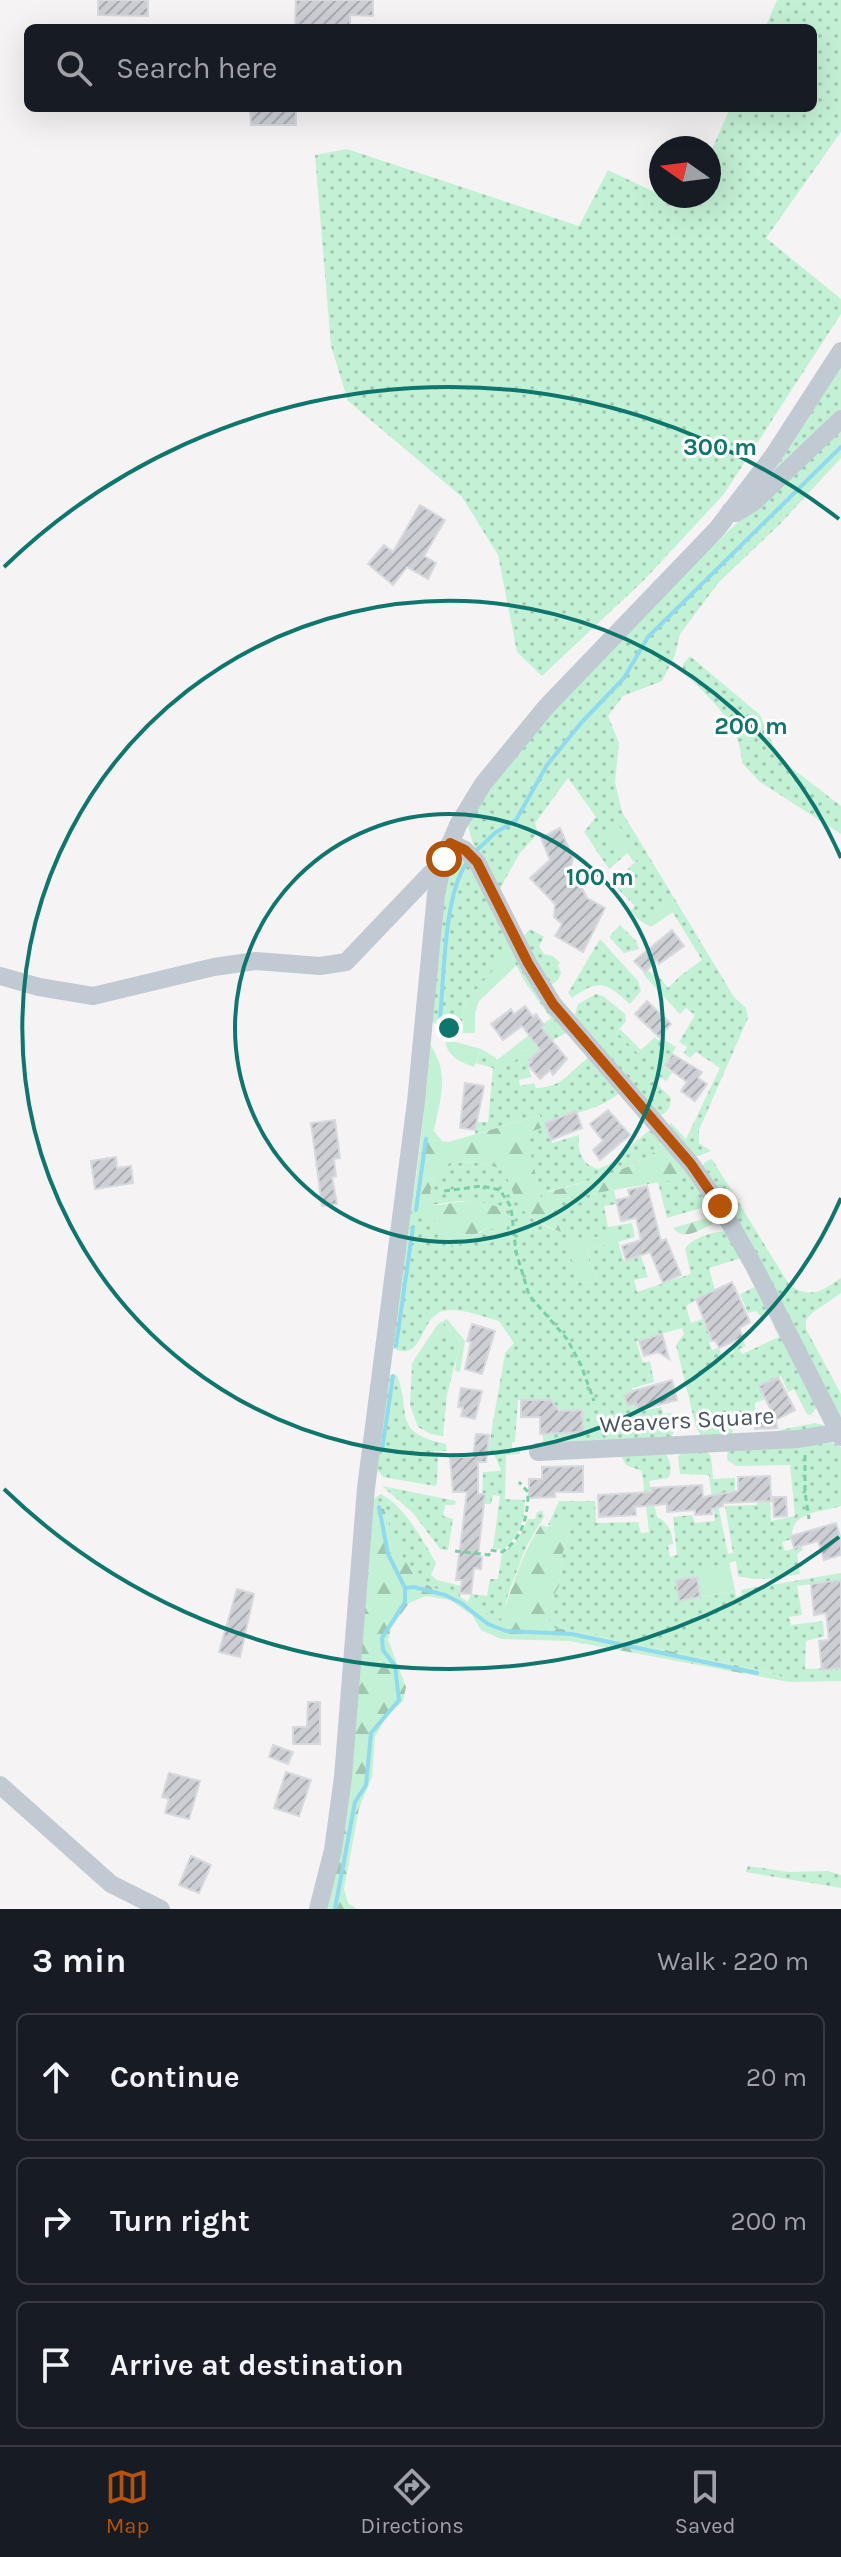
<!DOCTYPE html>
<html lang="en">
<head>
<meta charset="utf-8">
<style>
  body { margin:0; font-family:Karla,sans-serif; background:#20242c; color:#f1f3f6 }
  .compass { position:absolute; left:649px; top:136px; width:72px; height:72px; border-radius:50%; background:#171b24; box-shadow:0 8px 32px #0002; rotate:284deg }
  .stop { position:absolute; width:24px; height:24px; margin:-18px; border:6px solid #b45309; border-radius:50%; background:#fff }
  .stop.end { background:#b45309; border-color:#fff; box-shadow:0 2px 8px #0008 }
  .list { margin:0; padding:0; list-style:none }
  h2 { display:flex; justify-content:space-between; align-items:center; height:104px; margin:0; padding:0 32px; font-size:34px }
  h2 small { font-size:26px; font-weight:400; color:#9ea1a6 }
  .list li { display:grid; grid-template-columns:52px 1fr auto; gap:24px; align-items:center; box-sizing:border-box; height:128px; margin:0 16px 16px; padding:0 16px; border:2px solid #363941; border-radius:12px }
  .list b { display:block; font-size:30px; white-space:nowrap }
  .list em { font-size:26px; font-style:normal; color:#9ea1a6 }
  .icon { flex:none; width:44px; height:44px; fill:none; stroke:currentColor; stroke-width:2; stroke-linecap:round; stroke-linejoin:round }
  .map { position:relative; flex:none; width:841px; height:1909px; overflow:hidden }
  .search { position:absolute; background:#171b24; box-shadow:0 8px 32px #0002; left:24px; right:24px; top:24px; height:88px; display:flex; align-items:center; gap:20px; box-sizing:border-box; padding:0 28px; border-radius:12px; color:#9ea1a6; font-size:30px }
  .sheet { height:536px; background:#171b24 }
  nav { display:flex; justify-content:space-around; align-items:center; box-sizing:border-box; height:112px; border-top:2px solid #363941; background:#171b24; font-size:22px; color:#9ea1a6 }
  nav a { display:grid; justify-items:center; gap:4px }
  nav .on { color:#b45309 }
  .map>svg:first-child { display:block }
</style>
</head>
<body>
<div class="map">
<svg width="841" height="1909" viewBox="0 0 841 1909">
  <defs>
    <pattern id="grass-dots" width="8" height="8" patternUnits="userSpaceOnUse" patternTransform="scale(2)"><rect width="8" height="8" fill="#c3f1d5"/><path d="M2 2h.1M6 6h.1" fill="none" stroke="#a0c6b0" stroke-width="1.8" stroke-linecap="round"/></pattern>
    <pattern id="forest-firs" width="22" height="20" patternUnits="userSpaceOnUse" patternTransform="scale(2)"><rect width="22" height="20" fill="#c3f1d5"/><path d="M5 1l3.5 6h-7zM16 11l3.5 6h-7z" fill="#a0c6b0"/></pattern>
    <pattern id="building-hatch" width="6" height="6" patternUnits="userSpaceOnUse" patternTransform="scale(2)"><rect width="6" height="6" fill="#cdcfd5"/><path d="M-1 1l2-2M0 6l6-6M5 7l2-2" fill="none" stroke="#a8abb0"/></pattern>
  </defs>
  <rect width="100%" height="100%" fill="#f5f3f3"/>
  <!-- grass -->
  <g fill="url(#grass-dots)" fill-rule="evenodd">
    <path d="M777,0H841V132L766,238L841,299V314L724,494L644,580L542,676L517,652L498,555L462,497L348,401L331,346L315,155L347,149L579,226L608,170L686,207L691,196H709V156L730,108H813V28H765Z"/>
    <path d="M841,359V412L815,437L747,494Z"/>
    <path d="M841,424V458L780,524L719,582L680,634L675,655L662,681L623,696L608,716L619,743L615,782L622,812L734,997L746,1008L748,1018L699,1130V1143L711,1151L698,1156L690,1155L670,1127V1122L686,1139L720,1068L696,1052L690,1058L684,1053L687,1047L679,1042L695,1015L686,1008L680,1014L643,974L647,970L653,975L656,973L668,988L680,976L702,960L667,903L642,922L630,912L635,906L613,884L639,858L604,830L623,857L609,869L584,832L596,817L568,778L535,823L538,833L520,853L498,892L472,841L467,820L538,722L677,580Z"/>
    <path d="M690,656L760,715L773,745L789,766L841,806V834L760,782L742,763C741,724 709,697 683,672V664Z"/>
    <path d="M460,859L465,860L472,868L527,977L538,996L568,1032L553,1040L530,1059L532,1062L528,1065L531,1077L519,1080L520,1086L534,1083L536,1088C564,1087 568,1072 588,1058L620,1092C606,1108 566,1115 545,1123L552,1143L579,1135C578,1150 580,1164 598,1169L608,1165L652,1128L710,1200L705,1207L667,1218L658,1182L684,1178L660,1148C626,1173 588,1181 548,1191L549,1201L614,1190L617,1204L604,1206L608,1227L632,1223L635,1237L618,1242L624,1261L641,1256L648,1277L634,1280L637,1292L691,1274L685,1248C697,1235 713,1232 730,1231L745,1257L709,1268L715,1290L686,1306L691,1323L702,1319L712,1341L709,1342L712,1350L719,1348L722,1356L734,1352L732,1344L742,1339L746,1346L739,1349L742,1354L779,1337L773,1325L780,1328L818,1405L811,1415L807,1414L794,1389L788,1392L781,1376L778,1377L759,1386L765,1399L755,1403V1420L751,1426H733L732,1435L779,1434L780,1430L815,1423L823,1425L826,1429L823,1432L703,1439L696,1427L676,1345L684,1334L682,1328L636,1341L643,1363L650,1361L654,1382L632,1388L638,1412L661,1407L663,1414L672,1413L678,1420L671,1439L543,1445V1433L582,1432V1410L559,1411L551,1400H518L515,1442L512,1443V1449H520V1454L506,1455L505,1499L525,1500C524,1521 520,1536 503,1550L493,1548L500,1496L493,1495L491,1504H482L483,1472L501,1471L493,1451H488L505,1353L514,1343L499,1321C483,1317 460,1307 443,1311C419,1316 424,1368 389,1346L409,1218L427,1043L431,1046L411,1217L434,1219L453,1248L486,1229L507,1227L504,1208L484,1203L460,1201L431,1205C424,1158 473,1155 505,1171C517,1205 523,1220 560,1231L549,1202H542L525,1133L542,1128L540,1115L475,1134L476,1122H488L493,1068L476,1063L481,1049L496,1058L502,1070L558,1028L525,982L509,952L465,1003L461,1033L436,1025L429,1019L444,890L450,872ZM616,1234L617,1242L588,1249L589,1263L597,1276L591,1282L581,1283L566,1243Z"/>
    <path d="M620,925L636,941L639,949L624,953L609,937Z"/>
    <path d="M530,929L544,937L539,946L544,954L553,956L560,963L558,965L561,973L558,980L550,986L522,938Z"/>
    <path d="M600,939L638,981L641,991L630,1004C606,983 600,978 572,998L568,993Z"/>
    <path d="M596,994L603,996L625,1014L626,1021L617,1032L641,1056L658,1040L663,1039L676,1047L664,1067L672,1073L666,1081L658,1076L655,1082L671,1098C670,1108 668,1112 659,1116L573,1021L578,1004Z"/>
    <path d="M712,1159L790,1286C814,1299 821,1291 841,1278V1293L812,1313L806,1320V1329L841,1394V1424L702,1167L705,1162Z"/>
    <path d="M754,1287L768,1312L762,1318L756,1311L748,1313L740,1294Z"/>
    <path d="M444,1322L459,1348L447,1395L443,1436L431,1434L418,1427L410,1405L412,1363L418,1364Z"/>
    <path d="M388,1375H397C412,1415 391,1432 446,1444L447,1451H434V1455H438L437,1484L435,1486L383,1477L376,1468Z"/>
    <path d="M833,1443L841,1447V1506C821,1512 789,1512 792,1539L782,1542L785,1551L802,1546L803,1550L797,1554L800,1574C778,1578 760,1582 738,1576L736,1561L697,1571V1577L676,1581L680,1601L735,1591L736,1597L742,1595L741,1590L841,1573V1580L797,1586L802,1615L789,1617L791,1625L823,1621L824,1636L806,1641L805,1669L841,1668V1681L789,1682L777,1674L572,1630L548,1628L551,1600L559,1586L562,1555L572,1524L548,1525L559,1501H595L596,1523L638,1522L641,1533L649,1532L642,1471L626,1465L619,1452L663,1450C669,1458 674,1469 668,1478L649,1481L657,1517C669,1523 672,1532 673,1544L668,1545L670,1557L677,1555L673,1517L692,1515L695,1523L715,1521L709,1475L680,1474L678,1457L683,1449L704,1448L711,1456L713,1479L735,1478V1492L716,1495L728,1554L733,1553L725,1506L757,1505L759,1496L770,1495L771,1521L795,1516L790,1465L736,1466L727,1460L728,1446Z"/>
    <path d="M382,1486L456,1501L455,1505H445L443,1516L453,1519L448,1550L440,1549L413,1513Z"/>
    <path d="M381,1494C406,1508 422,1539 436,1563L431,1575L437,1580L461,1586L460,1597C449,1593 432,1590 423,1583C401,1566 391,1534 384,1509L371,1505L372,1500Z"/>
    <path d="M543,1511V1515H545L526,1547L508,1594L502,1622L468,1602L471,1594L487,1596L490,1579H498L502,1554L517,1541L528,1519H535L537,1512Z"/>
    <path d="M748,1866L789,1872L828,1871L841,1875V1888L746,1872Z"/>
  </g>
  <!-- forest -->
  <g fill="url(#forest-firs)">
    <path d="M540,1115L542,1128L526,1133L542,1202L549,1201L548,1192C588,1181 626,1173 660,1148L684,1178L549,1201L561,1232C521,1215 519,1211 505,1171C473,1155 424,1158 431,1205C441,1206 448,1203 458,1202C473,1200 489,1204 504,1208L507,1228L485,1229L453,1248L434,1219L411,1218L421,1138L449,1142Z"/>
    <path d="M710,1217L713,1224C700,1229 684,1242 673,1228Z"/>
    <path d="M371,1505L384,1509L391,1531L405,1561L424,1584L460,1597L501,1621C512,1587 521,1555 541,1525L547,1527L564,1521L572,1524L562,1555L559,1586L551,1600L549,1628L572,1630L777,1674L789,1682L570,1641L501,1639L481,1630L472,1615L450,1600L426,1596L409,1603L391,1628L388,1640L406,1687L403,1701L387,1716L375,1737L372,1777L359,1808L344,1889L348,1903L357,1909H325Z"/>
  </g>
  <!-- garden -->
  <g fill="#c3f1d5">
    <path d="M616,820L639,858L634,862L627,853L623,857L604,830Z"/>
    <path d="M667,903L673,912L651,927L642,922Z"/>
    <path d="M509,951L516,966L479,1001L475,1013V1033H461L465,1003Z"/>
    <path d="M551,1018L559,1028L501,1071L497,1060Z"/>
    <path d="M620,1029L641,1050L655,1037L658,1040L641,1057L617,1032Z"/>
    <path d="M445,1039L481,1049L474,1067C460,1062 446,1056 445,1039Z"/>
    <path d="M431,1046C450,1074 440,1100 434,1131L442,1141L421,1138Z"/>
    <path d="M616,1233L618,1242L588,1249L589,1263L597,1276L591,1282L581,1283L565,1243Z"/>
    <path d="M447,1319L465,1341L460,1372L455,1371C460,1341 457,1347 445,1323L418,1364L412,1363L438,1324Z"/>
    <path d="M729,1562L735,1591L700,1597L696,1571Z"/>
  </g>
  <g fill="none" stroke-linecap="round" stroke-linejoin="round">
    <!-- stream -->
    <g stroke="#90daee" stroke-width="4">
      <path d="M478,849L495,833L516,820L547,765L581,723L624,678L648,637L841,447"/>
      <path d="M440,1019C444,978 444,896 466,864"/>
      <path d="M416,1210L426,1139"/>
      <path d="M396,1346L413,1227"/>
      <path d="M382,1450L393,1376"/>
      <path d="M405,1588L414,1587L445,1595L461,1603L488,1624L506,1631L571,1634L757,1673"/>
      <path d="M335,1909L355,1802L366,1785L371,1733L399,1700L395,1666L383,1650L382,1638L405,1602V1588L388,1554L379,1507"/>
    </g>
  </g>
  <!-- building -->
  <g fill="url(#building-hatch)" stroke="#d7d9de" stroke-width="2">
    <path d="M98,0H148V16L98,15Z"/>
    <path d="M296,0H373V16L350,15V26L295,28Z"/>
    <path d="M250,108H296V125H251Z"/>
    <path d="M420,505L445,520L424,556L436,563L428,579L407,567L393,585L368,564L384,545L393,552Z"/>
    <path d="M560,828L573,858L571,867L587,898L605,908L583,952L555,936L562,924L554,917L555,904L530,878L550,860L541,838Z"/>
    <path d="M672,930L684,946L659,964L657,960L645,972L634,961Z"/>
    <path d="M647,1001L671,1024L659,1037L635,1014Z"/>
    <path d="M525,1006L533,1017L536,1014L544,1025L541,1027L567,1059L553,1075L550,1070L540,1079L528,1065L532,1062L529,1060L540,1050L522,1026L503,1040L491,1024L511,1009L514,1014Z"/>
    <path d="M672,1054L702,1072L698,1078L707,1084L695,1101L681,1091L687,1082L665,1066Z"/>
    <path d="M465,1083L484,1086L475,1130L460,1128Z"/>
    <path d="M608,1110L630,1135L600,1160L593,1150L603,1141L590,1124Z"/>
    <path d="M576,1111L582,1128L551,1140L545,1123Z"/>
    <path d="M335,1120L340,1158L334,1159L336,1176L332,1177L337,1204L322,1206L311,1123Z"/>
    <path d="M116,1157L117,1168L131,1166L133,1183L95,1189L91,1161Z"/>
    <path d="M647,1186L661,1241L666,1239L681,1275L663,1283L650,1252L626,1260L622,1246L641,1240L636,1218L621,1221L616,1200L630,1197L628,1190Z"/>
    <path d="M732,1282L750,1322L739,1328L743,1337L719,1348L715,1340L712,1341L696,1299Z"/>
    <path d="M472,1324L495,1331L482,1374L465,1369L471,1342L467,1341Z"/>
    <path d="M662,1334L669,1359L658,1352L644,1356L639,1341Z"/>
    <path d="M778,1377L795,1410L776,1420L759,1386Z"/>
    <path d="M672,1380L677,1400L638,1410L636,1403L628,1406L624,1396L633,1391Z"/>
    <path d="M461,1388L482,1391L475,1419L461,1416L463,1408L458,1407Z"/>
    <path d="M521,1400H551L559,1411L582,1410L583,1432L540,1434V1417H521Z"/>
    <path d="M776,1420L777,1428L755,1429L754,1422Z"/>
    <path d="M476,1434L489,1435L486,1462H478V1494H485L478,1556L482,1557L481,1569L474,1568L471,1594L460,1593L462,1580H456L467,1492H453L450,1457H473Z"/>
    <path d="M583,1466V1492H555V1497L529,1498V1479H542V1467Z"/>
    <path d="M770,1476L771,1501L723,1503V1506L711,1509L712,1514L695,1515V1510L667,1512V1504L635,1507L636,1515L599,1517L598,1495L652,1492L651,1488L702,1485L703,1497L738,1491V1477Z"/>
    <path d="M773,1497H786L787,1516L774,1517Z"/>
    <path d="M836,1523L841,1539V1555L824,1560L818,1541L794,1548L791,1536Z"/>
    <path d="M697,1577L700,1597L679,1601L676,1580Z"/>
    <path d="M841,1580V1668L822,1670L819,1641L829,1640L826,1613L814,1615L811,1584Z"/>
    <path d="M237,1589L254,1594L240,1657L219,1652Z"/>
    <path d="M308,1702H320V1744H293V1727H307Z"/>
    <path d="M273,1745L293,1752L288,1764L269,1757Z"/>
    <path d="M286,1772L311,1780L299,1816L274,1808Z"/>
    <path d="M169,1773L200,1781L189,1819L165,1813L169,1799L162,1797Z"/>
    <path d="M191,1856L211,1865L199,1893L179,1885Z"/>
  </g>
  <g fill="none" stroke-linecap="round" stroke-linejoin="round">
    <!-- path -->
    <g stroke="#7ad0a6" stroke-width="3" stroke-dasharray="6 4" stroke-linecap="butt">
      <path d="M444,1191L482,1186L500,1190L511,1207L516,1252L529,1295L567,1339L581,1365L594,1401"/>
      <path d="M805,1455V1492L809,1519"/>
      <path d="M455,1551L489,1555L490,1550L502,1552C523,1538 528,1515 528,1492L519,1482"/>
    </g>
    <!-- minor -->
    <g stroke="#c1cad2" stroke-width="18">
      <path d="M730,511L736,513L754,502L841,419"/>
      <path d="M450,843L465,850L477,862L528,963L553,1004L691,1164L720,1206L753,1264L841,1437"/>
      <path d="M0,976L39,987L93,996L214,967L256,961L320,966L346,962L431,873L439,876"/>
      <path d="M538,1452L799,1439L839,1432"/>
      <path d="M0,1785L111,1884L161,1909"/>
      <path d="M318,1909L333,1850L343,1777L366,1488L416,1102L436,894L444,859L458,825L483,784L546,707L717,529L773,456L841,351"/>
    </g>
  </g>
  <g fill="none" stroke-linecap="round" stroke-linejoin="round">
    <!-- route -->
    <path stroke="#b45309" stroke-width="10" d="M444,859L450,843L465,850L477,862L528,963L553,1004L691,1164L720,1206"/>
  </g>
  <!-- distance rings -->
  <g fill="none" stroke="#0f766e" stroke-width="4">
    <circle cx="449" cy="1028" r="214"/>
    <path d="M841 1198A427 427 0 1 1 841 858"/>
    <path d="M839 1537A641 641 0 0 1 4 1489M4 567A641 641 0 0 1 839 519"/>
  </g>
  <g text-anchor="middle" dominant-baseline="central" stroke-width="6" stroke-linejoin="round" paint-order="stroke">
    <!-- street labels -->
    <g font-size="24" fill="#4a5661" stroke="#fff">
      <text transform="translate(687 1420) rotate(-3)">Weavers Square</text>
    </g>
  </g>
  <circle cx="449" cy="1028" r="12" fill="#0f766e" stroke="#fff" stroke-width="4"/>
  <g font-size="24" text-anchor="middle" font-weight="bold" fill="#0f766e" stroke="#fff" stroke-width="6" stroke-linejoin="round" paint-order="stroke">
    <text x="720" y="455">300 m</text>
    <text x="751" y="734">200 m</text>
    <text x="600" y="885">100 m</text>
  </g>
</svg>
<svg class="compass" viewBox="-18 -18 36 36"><path d="M0-13l5 13h-10z" fill="#e53935"/><path d="M0 13l5-13h-10z" fill="#9ea1a6"/></svg>
<div class="stop" style="left:444px;top:859px"></div>
<div class="stop end" style="left:720px;top:1206px"></div>
<div class="search"><svg class="icon" aria-label="search" viewBox="0 0 24 24"><circle cx="10" cy="10" r="6"/><path d="M15 15l6 6"/></svg>Search here</div>
</div>
<section class="sheet">
<h2>3 min<small>Walk · 220 m</small></h2>
<ul class="list">
<li><svg class="icon" aria-label="ahead" viewBox="0 0 24 24"><path d="M12 20V5M6 11l6-6 6 6"/></svg><div><b>Continue</b></div><em>20 m</em></li>
<li><svg class="icon" aria-label="right" viewBox="0 0 24 24"><path d="M7 20v-9h11M14 6l5 5-5 5"/></svg><div><b>Turn right</b></div><em>200 m</em></li>
<li><svg class="icon" aria-label="arrive" viewBox="0 0 24 24"><path d="M6 21V4h12l-3 4 3 4H6"/></svg><div><b>Arrive at destination</b></div></li>
</ul>
</section>
<nav>
<a class="on"><svg class="icon" aria-label="map" viewBox="0 0 24 24"><path d="M3 6l6-2 6 2 6-2v14l-6 2-6-2-6 2zM9 4v14M15 6v14"/></svg>Map</a>
<a><svg class="icon" aria-label="directions" viewBox="0 0 24 24"><path d="M12 3l9 9-9 9-9-9zM9 14v-3h6M13 9l2 2-2 2"/></svg>Directions</a>
<a><svg class="icon" aria-label="saved" viewBox="0 0 24 24"><path d="M7 4h10v16l-5-4-5 4z"/></svg>Saved</a>
</nav>
</body>
</html>
